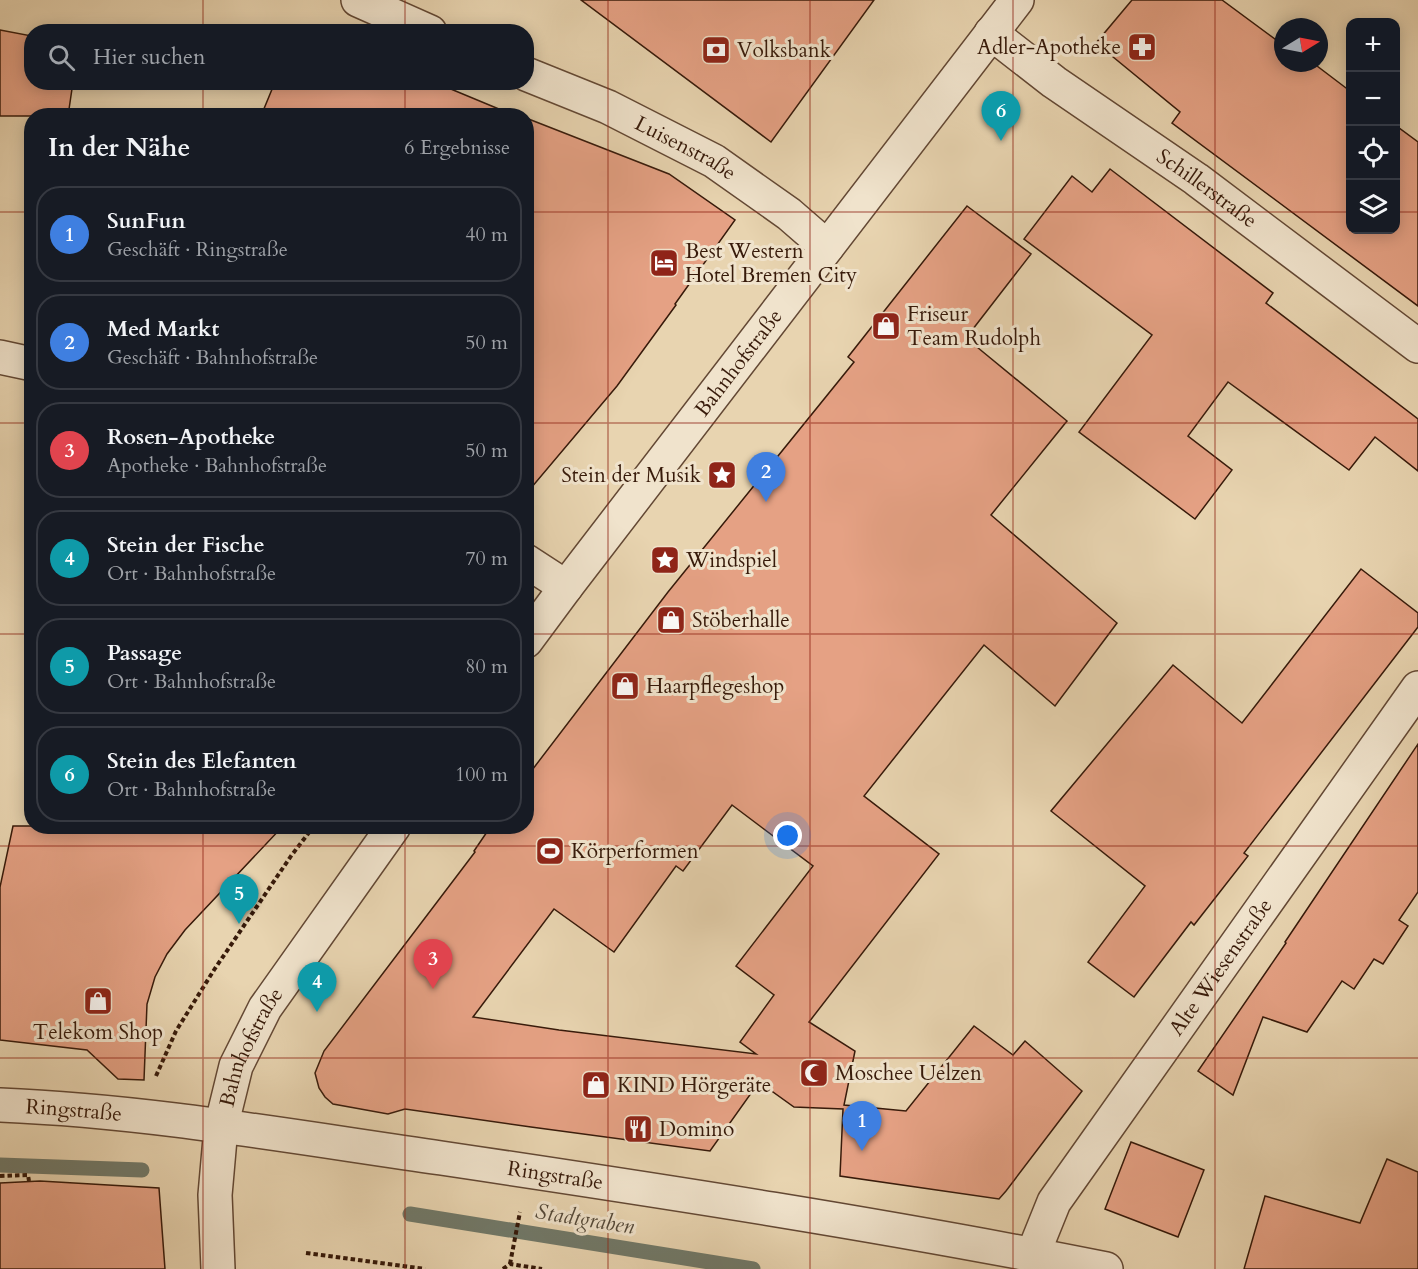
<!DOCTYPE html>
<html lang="de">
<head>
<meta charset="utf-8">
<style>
  body { margin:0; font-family:Cardo,serif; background:#20242c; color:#f1f3f6 }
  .controls { position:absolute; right:18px; top:18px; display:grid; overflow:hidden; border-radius:12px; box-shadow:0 3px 15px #0003 }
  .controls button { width:54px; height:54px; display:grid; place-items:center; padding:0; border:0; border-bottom:2px solid #363941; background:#171b24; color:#f1f3f6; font:30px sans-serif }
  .compass { position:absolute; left:1274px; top:18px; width:54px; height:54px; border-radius:50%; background:#171b24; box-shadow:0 3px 15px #0003; rotate:80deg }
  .you { position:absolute; left:788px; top:836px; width:21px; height:21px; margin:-15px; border:4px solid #fff; border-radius:50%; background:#1a73e8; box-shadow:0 0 0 9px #1a73e833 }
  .badge { display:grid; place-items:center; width:39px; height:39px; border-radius:50%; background:#c59692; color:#fff; font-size:20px; font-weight:700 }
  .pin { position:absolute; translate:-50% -50px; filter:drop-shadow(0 2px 3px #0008) }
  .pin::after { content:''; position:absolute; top:32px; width:21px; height:18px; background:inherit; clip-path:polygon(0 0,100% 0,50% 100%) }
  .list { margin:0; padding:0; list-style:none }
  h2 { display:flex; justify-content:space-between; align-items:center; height:78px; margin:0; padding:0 24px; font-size:26px }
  h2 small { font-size:20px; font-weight:400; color:#9ea1a6 }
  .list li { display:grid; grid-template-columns:39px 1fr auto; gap:18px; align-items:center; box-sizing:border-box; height:96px; margin:0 12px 12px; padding:0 12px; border:2px solid #363941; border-radius:24px }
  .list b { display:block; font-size:22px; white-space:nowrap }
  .list p { margin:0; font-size:20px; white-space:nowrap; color:#9ea1a6 }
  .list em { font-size:20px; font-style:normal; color:#9ea1a6 }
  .icon { flex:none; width:33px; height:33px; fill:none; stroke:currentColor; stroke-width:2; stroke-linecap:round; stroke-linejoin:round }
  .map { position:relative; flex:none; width:1418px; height:1269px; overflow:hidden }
  .search { position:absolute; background:#171b24; box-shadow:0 3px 15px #0003; left:24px; top:24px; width:510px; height:66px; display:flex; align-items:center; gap:15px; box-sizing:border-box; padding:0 21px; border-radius:24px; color:#9ea1a6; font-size:22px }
  .panel { position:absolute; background:#171b24; box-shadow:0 3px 15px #0003; left:24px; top:108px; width:510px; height:726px; border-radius:24px }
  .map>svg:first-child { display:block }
</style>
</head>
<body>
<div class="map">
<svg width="1418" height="1269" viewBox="0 0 1418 1269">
  <rect width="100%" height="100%" fill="#e8d4b0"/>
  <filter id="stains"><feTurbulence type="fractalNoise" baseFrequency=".00333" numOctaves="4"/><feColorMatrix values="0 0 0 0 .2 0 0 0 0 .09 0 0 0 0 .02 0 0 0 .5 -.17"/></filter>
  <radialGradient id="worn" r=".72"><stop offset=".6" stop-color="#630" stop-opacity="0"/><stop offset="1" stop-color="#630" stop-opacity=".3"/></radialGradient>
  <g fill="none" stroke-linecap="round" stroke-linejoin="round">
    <!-- stream -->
    <g stroke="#717969" stroke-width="15">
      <path d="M0,1165L142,1170"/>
      <path d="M410,1214L753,1269"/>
    </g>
  </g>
  <!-- building -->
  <g fill="#e5a184" stroke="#371a0a" stroke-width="1.5" fill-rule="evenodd">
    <path d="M581,0H874L771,142Z"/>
    <path d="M1132,0H1222L1283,45V63H1313L1350,91V230H1395V125L1418,142V306L1172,123L1180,112L1096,43Z"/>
    <path d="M0,30L32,36V82H73L68,116H0Z"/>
    <path d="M275,82H434L511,114V116H261Z"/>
    <path d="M526,118L669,174L735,220L675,304L676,305L617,386L526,494Z"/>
    <path d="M1110,169L1273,293L1266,303L1418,419V471L1375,437L1349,470L1228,382L1188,436L1232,470L1195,519L1079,432L1152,335L1024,239L1072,176L1092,192Z"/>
    <path d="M967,206L1031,254L966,338L1067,421L991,515L1117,623L1055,706L984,645L864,796L939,854L809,1022L855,1051L844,1105L906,1111L974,1026L1013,1055L1025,1041L1082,1091L1006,1191L999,1199L840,1176L843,1109L794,1107L759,1082L710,1151L531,1127L405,1109L388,1114L333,1104L325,1097L319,1088L315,1073L324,1051L475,852L474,851L491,826H526V778L668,592L854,362L848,357ZM732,805L813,866L736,966L774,995L740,1042L756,1054L559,1030L473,1017L554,909L614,952L676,866L683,871Z"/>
    <path d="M1361,569L1418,613V627L1244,853L1248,856L1194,925L1191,922L1134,997L1088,962L1145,886L1051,811L1173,665L1242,723Z"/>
    <path d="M1418,744V892L1399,920L1408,926L1383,964L1374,959L1354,989L1342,981L1307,1032L1263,1017L1233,1095L1198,1071L1286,943L1285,942Z"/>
    <path d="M13,826H283L185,930L167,954L155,977L147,1004L144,1080L118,1079L87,1050L0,1040V887Z"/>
    <path d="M1131,1142L1204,1170L1178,1237L1105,1209Z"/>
    <path d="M1387,1159L1418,1172V1269H1244L1265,1196L1360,1223Z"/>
    <path d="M40,1181L159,1188L165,1269H0V1183Z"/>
  </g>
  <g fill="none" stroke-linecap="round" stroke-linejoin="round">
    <!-- minor casing -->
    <g stroke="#634834" stroke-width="36">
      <g id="minor">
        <path d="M358,0L430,32"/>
        <path id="s1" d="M991,33L1054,82L1196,179L1418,346"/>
        <path id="s2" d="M526,74L608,107L714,161L789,214L827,247"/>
        <path d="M0,357L32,364"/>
        <path d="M526,561L566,587"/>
        <path id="s3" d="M526,641L566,587L1017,0"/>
        <path id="s4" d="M0,1105C148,1111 294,1137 441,1158C663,1191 885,1225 1106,1269"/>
        <path id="s5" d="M1033,1254L1054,1202L1418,688"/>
        <path id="s6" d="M218,1269L215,1195L221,1127L236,1066L265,1008L394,826"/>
      </g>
    </g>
    <!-- path -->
    <g stroke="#371a0a" stroke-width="4" stroke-dasharray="4.5 3" stroke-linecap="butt">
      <path d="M156,1076L176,1031L214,970L291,856L314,826"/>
      <path d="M0,1176L28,1175L29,1181"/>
      <path d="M306,1253L425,1269"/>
      <path d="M510,1264L520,1212"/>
      <path d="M503,1269L510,1264L542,1269"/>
    </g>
    <!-- minor -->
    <use href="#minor" stroke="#f0e3cc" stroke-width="33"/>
  </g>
  <!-- grid -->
  <path fill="none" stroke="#8f2418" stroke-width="1.5" stroke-opacity="0.55" d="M203,0V32M405,0V32M608,0V1269M810,0V1269M1013,0V1269M1215,0V1269M203,82V116M405,82V116M0,212H32M526,212H1350M1396,212H1418M0,423H32M526,423H1418M0,634H32M526,634H1418M203,826V1269M405,826V1269M0,846H1418M0,1058H1418"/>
  <!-- icons -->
  <defs>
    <g id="pharmacy-square" transform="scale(1.5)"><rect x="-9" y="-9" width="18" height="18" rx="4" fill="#8f2418" stroke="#f0e3cc"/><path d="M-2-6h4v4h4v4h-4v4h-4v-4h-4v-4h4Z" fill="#fff"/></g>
    <g id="bank-square" transform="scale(1.5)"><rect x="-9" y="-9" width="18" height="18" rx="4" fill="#8f2418" stroke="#f0e3cc"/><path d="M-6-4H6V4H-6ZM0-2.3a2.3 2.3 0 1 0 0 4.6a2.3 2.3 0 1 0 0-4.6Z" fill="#fff"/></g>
    <g id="hotel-square" transform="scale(1.5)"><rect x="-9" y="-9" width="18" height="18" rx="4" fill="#8f2418" stroke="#f0e3cc"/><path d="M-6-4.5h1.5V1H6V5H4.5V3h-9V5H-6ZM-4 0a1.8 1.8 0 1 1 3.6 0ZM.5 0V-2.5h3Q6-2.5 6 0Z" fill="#fff"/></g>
    <g id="shop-square" transform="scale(1.5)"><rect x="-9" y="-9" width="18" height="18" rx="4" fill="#8f2418" stroke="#f0e3cc"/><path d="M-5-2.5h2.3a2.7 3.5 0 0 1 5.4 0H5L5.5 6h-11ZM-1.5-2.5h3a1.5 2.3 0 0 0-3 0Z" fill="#fff"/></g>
    <g id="sight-square" transform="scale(1.5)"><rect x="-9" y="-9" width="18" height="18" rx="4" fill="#8f2418" stroke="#f0e3cc"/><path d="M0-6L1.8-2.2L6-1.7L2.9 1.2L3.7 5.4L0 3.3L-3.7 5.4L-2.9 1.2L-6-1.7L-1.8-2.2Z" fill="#fff"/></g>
    <g id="stadium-square" transform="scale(1.5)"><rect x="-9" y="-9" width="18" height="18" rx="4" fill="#8f2418" stroke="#f0e3cc"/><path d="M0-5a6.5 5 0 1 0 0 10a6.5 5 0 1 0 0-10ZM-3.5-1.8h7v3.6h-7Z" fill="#fff"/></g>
    <g id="mosque-square" transform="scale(1.5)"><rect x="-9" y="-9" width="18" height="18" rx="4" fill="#8f2418" stroke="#f0e3cc"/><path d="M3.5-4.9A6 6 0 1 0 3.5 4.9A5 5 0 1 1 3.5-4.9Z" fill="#fff"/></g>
    <g id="restaurant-square" transform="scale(1.5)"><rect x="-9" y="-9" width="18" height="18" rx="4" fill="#8f2418" stroke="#f0e3cc"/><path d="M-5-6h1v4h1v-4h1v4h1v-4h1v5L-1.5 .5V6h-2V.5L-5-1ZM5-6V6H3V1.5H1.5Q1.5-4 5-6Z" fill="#fff"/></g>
  </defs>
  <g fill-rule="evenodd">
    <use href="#pharmacy-square" x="1142" y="47"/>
    <use href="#bank-square" x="716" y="50"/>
    <use href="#hotel-square" x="664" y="263"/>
    <use href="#shop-square" x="886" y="326"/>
    <use href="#sight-square" x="722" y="475"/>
    <use href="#sight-square" x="665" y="560"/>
    <use href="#shop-square" x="671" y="620"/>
    <use href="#shop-square" x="625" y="686"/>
    <use href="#stadium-square" x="550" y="851"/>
    <use href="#shop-square" x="98" y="1001"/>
    <use href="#mosque-square" x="814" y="1073"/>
    <use href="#shop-square" x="596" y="1085"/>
    <use href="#restaurant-square" x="638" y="1129"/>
  </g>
  <g text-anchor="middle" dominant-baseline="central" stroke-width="6" stroke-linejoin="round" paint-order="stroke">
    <!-- poi labels -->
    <g font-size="21" fill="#371a0a" stroke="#f0e3cc" text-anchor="start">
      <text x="1121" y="47" text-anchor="end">Adler-Apotheke</text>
      <text x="737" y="50">Volksbank</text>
      <text x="685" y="251">Best Western<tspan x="685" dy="24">Hotel Bremen City</tspan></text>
      <text x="907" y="314">Friseur<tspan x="907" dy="24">Team Rudolph</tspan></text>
      <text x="701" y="475" text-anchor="end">Stein der Musik</text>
      <text x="686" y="560">Windspiel</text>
      <text x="692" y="620">Stöberhalle</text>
      <text x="646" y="686">Haarpflegeshop</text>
      <text x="571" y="851">Körperformen</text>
      <text x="98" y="1032" text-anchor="middle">Telekom Shop</text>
      <text x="835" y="1073">Moschee Uelzen</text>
      <text x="617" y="1085">KIND Hörgeräte</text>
      <text x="659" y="1129">Domino</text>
    </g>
    <!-- street labels -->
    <g font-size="21" fill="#371a0a" stroke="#f0e3cc">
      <text stroke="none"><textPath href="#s2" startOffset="176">Luisenstraße</textPath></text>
      <text stroke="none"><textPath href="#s1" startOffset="266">Schillerstraße</textPath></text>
      <text stroke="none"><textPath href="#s3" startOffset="350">Bahnhofstraße</textPath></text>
      <text stroke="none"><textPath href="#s5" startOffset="344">Alte Wiesenstraße</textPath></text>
      <text stroke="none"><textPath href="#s6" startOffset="228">Bahnhofstraße</textPath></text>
      <text stroke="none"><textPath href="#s4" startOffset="74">Ringstraße</textPath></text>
      <text stroke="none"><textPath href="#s4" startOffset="560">Ringstraße</textPath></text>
    </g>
    <!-- water labels -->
    <g font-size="22" font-style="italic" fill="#544939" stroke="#f0e3cc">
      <text transform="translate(585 1219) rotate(9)">Stadtgraben</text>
    </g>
  </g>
  <rect width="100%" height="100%" filter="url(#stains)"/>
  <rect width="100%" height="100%" fill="url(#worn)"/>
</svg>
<div class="controls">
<button>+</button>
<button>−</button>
<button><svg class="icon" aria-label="locate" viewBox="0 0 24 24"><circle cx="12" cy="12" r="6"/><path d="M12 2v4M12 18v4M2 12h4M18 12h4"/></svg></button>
<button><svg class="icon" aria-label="layers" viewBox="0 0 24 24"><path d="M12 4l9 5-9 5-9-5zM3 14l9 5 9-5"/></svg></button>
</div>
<svg class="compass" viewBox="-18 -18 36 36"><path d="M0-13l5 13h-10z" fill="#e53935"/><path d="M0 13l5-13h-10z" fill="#9ea1a6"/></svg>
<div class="you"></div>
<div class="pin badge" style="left:862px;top:1151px;background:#3f7fe0">1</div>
<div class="pin badge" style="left:766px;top:502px;background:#3f7fe0">2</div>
<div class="pin badge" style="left:433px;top:989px;background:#e0444e">3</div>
<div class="pin badge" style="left:317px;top:1012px;background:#0f9aa8">4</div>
<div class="pin badge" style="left:239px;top:924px;background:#0f9aa8">5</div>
<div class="pin badge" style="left:1001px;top:141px;background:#0f9aa8">6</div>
<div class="search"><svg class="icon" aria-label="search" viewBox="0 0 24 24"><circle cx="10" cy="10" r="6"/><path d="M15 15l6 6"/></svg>Hier suchen</div>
<section class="panel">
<h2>In der Nähe<small>6 Ergebnisse</small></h2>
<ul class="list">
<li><span class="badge" style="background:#3f7fe0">1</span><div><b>SunFun</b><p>Geschäft · Ringstraße</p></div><em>40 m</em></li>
<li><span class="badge" style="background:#3f7fe0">2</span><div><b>Med Markt</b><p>Geschäft · Bahnhofstraße</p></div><em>50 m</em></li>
<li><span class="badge" style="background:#e0444e">3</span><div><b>Rosen-Apotheke</b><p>Apotheke · Bahnhofstraße</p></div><em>50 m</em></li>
<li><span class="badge" style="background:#0f9aa8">4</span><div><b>Stein der Fische</b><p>Ort · Bahnhofstraße</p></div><em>70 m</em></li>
<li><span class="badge" style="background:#0f9aa8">5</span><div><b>Passage</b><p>Ort · Bahnhofstraße</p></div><em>80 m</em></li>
<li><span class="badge" style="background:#0f9aa8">6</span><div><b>Stein des Elefanten</b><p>Ort · Bahnhofstraße</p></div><em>100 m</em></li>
</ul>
</section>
</div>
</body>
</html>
